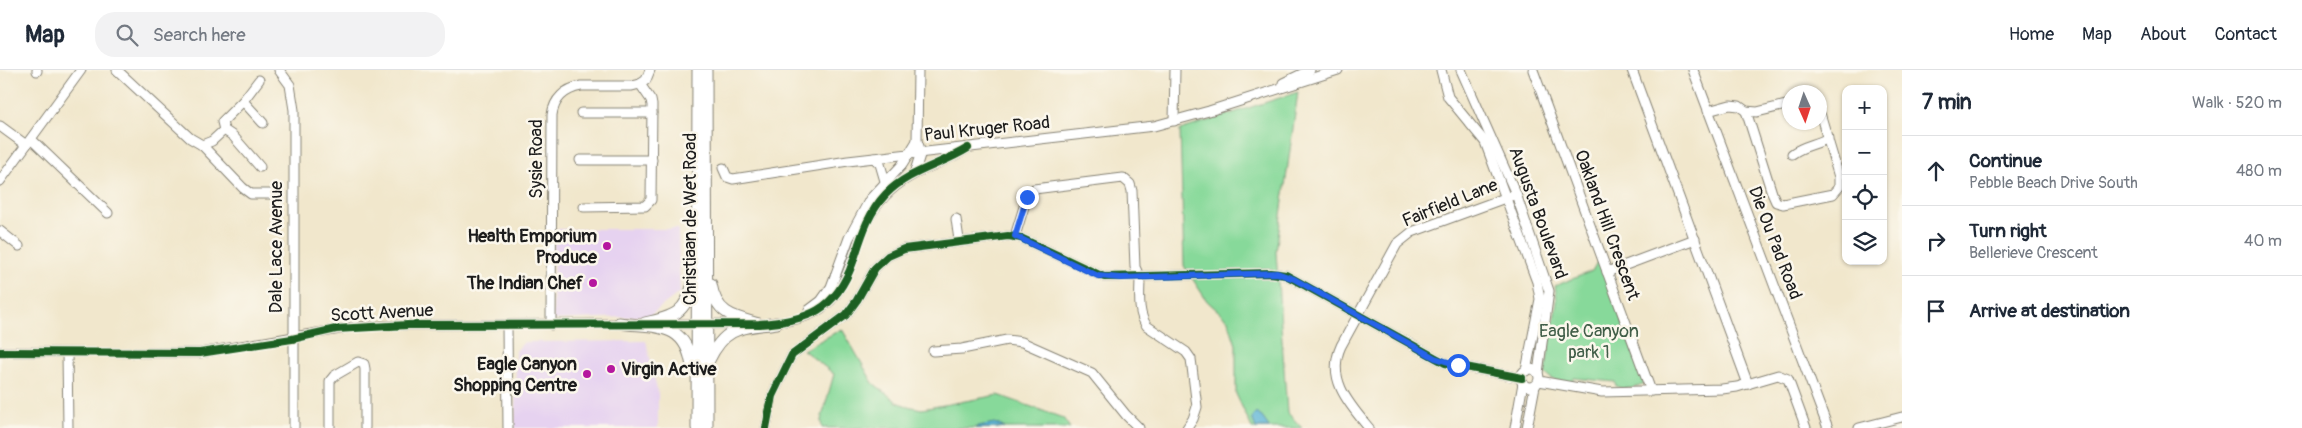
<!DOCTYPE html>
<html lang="en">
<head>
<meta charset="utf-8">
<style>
  body { margin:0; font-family:Pangolin,sans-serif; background:#f2f2f3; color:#1f2937 }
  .controls { position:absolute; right:15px; top:15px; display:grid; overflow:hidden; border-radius:10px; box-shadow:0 1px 4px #0004 }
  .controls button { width:45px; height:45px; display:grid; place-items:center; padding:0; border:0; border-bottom:1px solid #e0e1e3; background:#fff; color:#1f2937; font:25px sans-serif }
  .compass { position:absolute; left:1782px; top:15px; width:45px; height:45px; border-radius:50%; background:#fff; box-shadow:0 1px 4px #0004; rotate:177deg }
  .stop { position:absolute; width:15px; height:15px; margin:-11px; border:4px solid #2563eb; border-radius:50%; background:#fff }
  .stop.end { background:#2563eb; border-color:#fff; box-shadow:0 1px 5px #0008 }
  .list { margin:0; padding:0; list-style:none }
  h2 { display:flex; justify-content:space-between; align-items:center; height:65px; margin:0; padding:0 20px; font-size:21px }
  h2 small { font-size:16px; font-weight:400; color:#747a83 }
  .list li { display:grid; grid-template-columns:32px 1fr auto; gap:15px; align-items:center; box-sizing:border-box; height:70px; padding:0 20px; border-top:1px solid #e0e1e3 }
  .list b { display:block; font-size:19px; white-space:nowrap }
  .list p { margin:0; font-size:16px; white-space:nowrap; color:#747a83 }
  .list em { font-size:16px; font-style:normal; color:#747a83 }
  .icon { flex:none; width:28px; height:28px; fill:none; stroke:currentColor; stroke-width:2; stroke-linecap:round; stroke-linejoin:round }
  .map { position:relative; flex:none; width:1902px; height:358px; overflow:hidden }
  header { display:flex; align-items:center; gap:30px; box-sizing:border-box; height:70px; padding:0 25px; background:#fff; border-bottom:1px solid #e0e1e3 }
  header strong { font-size:24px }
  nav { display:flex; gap:28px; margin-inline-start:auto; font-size:18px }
  .search { width:350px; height:45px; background:#f2f2f3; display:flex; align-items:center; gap:12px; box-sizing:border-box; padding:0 18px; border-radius:20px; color:#747a83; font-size:19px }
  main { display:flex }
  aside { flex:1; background:#fff }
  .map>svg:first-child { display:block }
</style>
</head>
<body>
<header>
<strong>Map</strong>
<div class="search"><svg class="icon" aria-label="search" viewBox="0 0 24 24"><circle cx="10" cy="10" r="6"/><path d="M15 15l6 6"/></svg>Search here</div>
<nav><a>Home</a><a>Map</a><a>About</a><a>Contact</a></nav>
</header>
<main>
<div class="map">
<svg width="1902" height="358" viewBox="0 0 1902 358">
  <rect width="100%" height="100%" fill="#fbf7ec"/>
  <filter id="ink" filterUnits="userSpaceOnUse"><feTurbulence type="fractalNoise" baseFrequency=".02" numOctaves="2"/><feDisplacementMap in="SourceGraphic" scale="10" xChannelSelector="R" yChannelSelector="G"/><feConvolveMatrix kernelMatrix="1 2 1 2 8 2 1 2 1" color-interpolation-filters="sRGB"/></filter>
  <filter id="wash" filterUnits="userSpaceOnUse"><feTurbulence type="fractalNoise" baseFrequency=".0096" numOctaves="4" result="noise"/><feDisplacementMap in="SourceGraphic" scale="20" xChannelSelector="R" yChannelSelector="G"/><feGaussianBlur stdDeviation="1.12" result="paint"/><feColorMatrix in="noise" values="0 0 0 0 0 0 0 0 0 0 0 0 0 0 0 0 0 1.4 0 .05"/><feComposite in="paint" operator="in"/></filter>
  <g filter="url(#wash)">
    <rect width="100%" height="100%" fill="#f1e7cc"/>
    <!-- built -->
    <g fill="#e6d2f0">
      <path d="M554,159H678L680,222L649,246L553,250Z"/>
      <path d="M646,271L658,324V358H515L516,281L524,272Z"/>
    </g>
    <!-- green -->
    <g fill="#87d99a" stroke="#527a5b">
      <path d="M1298,22L1276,182L1287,342L1302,358H1252L1236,324V275L1228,250L1207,231L1184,196L1180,60Z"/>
      <path d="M1600,191L1644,313C1639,319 1623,320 1616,316L1615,312L1574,308L1572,312C1563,313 1551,311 1545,303L1557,231L1555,216L1592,201L1597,192Z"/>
      <path d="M842,259L873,313L897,332L907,336L922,339L998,325L1063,348L1070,358H822L821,350L834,304L803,280Z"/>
    </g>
    <!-- water -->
    <g fill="#58b3d6" stroke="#3a6879">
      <path d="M1256,343L1262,347L1270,358H1256L1252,348Z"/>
      <path d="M995,353L1005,358H975L978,356Z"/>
    </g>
  </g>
  <g filter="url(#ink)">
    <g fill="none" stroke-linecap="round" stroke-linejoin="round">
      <!-- minor casing -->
      <g stroke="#868274" stroke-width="11">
        <g id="minor">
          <path d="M117,0L190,68L202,75L243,118L251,124H279"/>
          <path d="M279,0L290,15L294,40V358"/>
          <path d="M1441,0L1448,27L1485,72L1537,212L1540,229L1526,301"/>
          <path d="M1461,0L1516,124L1549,221L1538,303"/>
          <path d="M1533,0L1651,321"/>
          <path d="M1632,0L1748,314"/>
          <path d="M1693,0L1828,358"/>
          <path d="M37,1V0"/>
          <path d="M1283,13L1310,0"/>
          <path d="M243,31L263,53"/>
          <path d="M1708,41L1730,35L1739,36L1746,41L1757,42L1790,34"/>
          <path d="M1746,41L1772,123L1776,132L1783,134L1833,124L1839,117V107L1820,43"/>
          <path d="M581,43H652"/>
          <path d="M1174,51L1175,0"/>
          <path d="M0,56L26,75"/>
          <path d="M224,60L222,52L243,31L259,10"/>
          <path d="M31,69L108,143"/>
          <path d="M202,75L212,71L224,60L233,66L260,97"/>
          <path d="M1792,84C1804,75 1816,75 1828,68"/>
          <path d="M874,88L880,94L885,111"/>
          <path d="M580,90H652"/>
          <path d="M723,98L727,107L733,109L848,91L1154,56L1209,41L1338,0"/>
          <path d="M914,104L921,82L917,71L918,0"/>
          <path d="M0,111L81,0"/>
          <path d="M584,137L645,136L651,130L652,35L651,30L640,14"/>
          <path d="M956,149L959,170"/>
          <path d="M0,161L19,176"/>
          <path d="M1015,166L1027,127L1034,119L1123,108L1130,114L1132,121L1135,197L1140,208"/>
          <path d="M1607,202L1695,169"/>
          <path d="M1140,208C1140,223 1137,243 1147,256L1186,282L1191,289L1197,337L1193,349L1187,358"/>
          <path d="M809,240L821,231L831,217L849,168L870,129L902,95L917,71"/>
          <path d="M770,253C868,247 837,175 886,125C908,101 941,95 968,78"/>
          <path d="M658,254H747"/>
          <path d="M507,255L508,358"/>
          <path d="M551,255L552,45C554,29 565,19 581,16H632L640,14L646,10L650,0"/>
          <path d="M933,281L962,279L1007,270L1022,272L1092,303L1126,345L1139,358"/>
          <path d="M0,282L200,283L352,257L408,255L625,254"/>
          <path d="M67,283L68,358"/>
          <circle cx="1530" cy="308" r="9"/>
          <path d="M1539,311L1602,322L1722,319L1737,317L1778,305L1788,309L1806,358"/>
          <path d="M330,358V311L334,306L358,292L364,294L365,299V358"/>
          <path d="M766,358L772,326L792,285L846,245L857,230L875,198L888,186L904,179L1008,166L1021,168L1104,207L1270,203L1286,205L1445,293L1522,308"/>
          <path d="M1369,358C1349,334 1326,309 1341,276L1397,174L1412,162L1516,124"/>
          <path d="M1515,358L1523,313"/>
          <path d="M1527,358L1535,316"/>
          <path d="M1859,358L1902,347"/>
        </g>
      </g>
      <!-- major casing -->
      <g stroke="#868274" stroke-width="13">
        <g id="major">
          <path d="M706,0L707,358"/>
          <path d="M711,214C716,244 733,247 759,254"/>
          <path d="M619,253C656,258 686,251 692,297"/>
          <path d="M645,253C674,247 686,243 693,213"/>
          <path d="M709,290C726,255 742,258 777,253"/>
          <path d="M697,358L698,0"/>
        </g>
      </g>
      <!-- minor -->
      <use href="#minor" stroke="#fff" stroke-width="9"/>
      <!-- major -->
      <use href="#major" stroke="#fff" stroke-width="11"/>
      <!-- cycleway casing -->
      <g stroke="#fbf7ec" stroke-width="11">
        <g id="cycleway">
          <path d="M0,282L200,283L292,269L336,259L408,255L759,254C807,251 836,241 853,192C861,168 867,144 886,124C908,101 941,95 968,78"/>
          <path d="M766,358L772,326L792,285L846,245L857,230L875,198L888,186L904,179L1008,166L1021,168L1104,207L1270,203L1286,205L1445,293L1522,308"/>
        </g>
      </g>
      <!-- cycleway -->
      <use href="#cycleway" stroke="#1b5e20" stroke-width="8"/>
    </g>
  </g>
  <g fill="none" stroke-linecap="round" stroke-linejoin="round" filter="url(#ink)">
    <!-- route -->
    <path stroke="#2563eb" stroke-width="6" d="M1027,127L1015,166L1098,206L1120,208L1277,203L1294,209L1435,288L1458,295"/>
  </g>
  <!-- markers -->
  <g fill="#b5179e" stroke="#fbf7ec" stroke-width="2">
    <circle cx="607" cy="176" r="5"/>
    <circle cx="593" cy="213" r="5"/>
    <circle cx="611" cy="299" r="5"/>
    <circle cx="587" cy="304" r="5"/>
  </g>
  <g text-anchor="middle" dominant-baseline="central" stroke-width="5" stroke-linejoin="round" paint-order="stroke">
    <!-- street labels -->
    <g font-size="18" fill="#1c1c1c" stroke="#fbf7ec">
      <text transform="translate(987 59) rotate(-6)">Paul Kruger Road</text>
      <text transform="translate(536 89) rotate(-90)">Sysie Road</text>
      <text transform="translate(1450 133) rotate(-22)">Fairfield Lane</text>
      <text transform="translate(1538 143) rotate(70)">Augusta Boulevard</text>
      <text transform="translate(690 149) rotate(-90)">Christiaan de Wet Road</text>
      <text transform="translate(1607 155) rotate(70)">Oakland Hill Crescent</text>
      <text transform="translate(1775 173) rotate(69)">Die Ou Pad Road</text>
      <text transform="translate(276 177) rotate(-90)">Dale Lace Avenue</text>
      <text transform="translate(382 243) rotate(-3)">Scott Avenue</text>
    </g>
    <!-- poi labels -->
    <g font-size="18" font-weight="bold" fill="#1c1c1c" stroke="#fbf7ec" text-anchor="end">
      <text x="597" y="166">Health Emporium<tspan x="597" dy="21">Produce</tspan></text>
      <text x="583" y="213">The Indian Chef</text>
      <text x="577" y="294">Eagle Canyon<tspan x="577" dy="21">Shopping Centre</tspan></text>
      <text x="621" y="299" text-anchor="start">Virgin Active</text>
    </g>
    <!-- park labels -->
    <g font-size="18" fill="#415e48" stroke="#fbf7ec">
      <text x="1589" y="261">Eagle Canyon<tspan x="1589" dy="21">park 1</tspan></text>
    </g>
  </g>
</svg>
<div class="controls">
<button>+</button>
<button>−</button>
<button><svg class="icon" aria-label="locate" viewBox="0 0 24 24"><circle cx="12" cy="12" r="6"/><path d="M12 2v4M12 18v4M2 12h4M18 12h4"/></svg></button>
<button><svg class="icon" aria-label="layers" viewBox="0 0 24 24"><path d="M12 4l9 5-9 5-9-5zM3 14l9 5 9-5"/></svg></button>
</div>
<svg class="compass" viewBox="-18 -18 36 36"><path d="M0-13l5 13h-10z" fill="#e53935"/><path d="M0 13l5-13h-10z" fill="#747a83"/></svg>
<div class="stop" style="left:1458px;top:295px"></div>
<div class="stop end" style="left:1027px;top:127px"></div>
</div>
<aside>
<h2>7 min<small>Walk · 520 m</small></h2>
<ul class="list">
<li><svg class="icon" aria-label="ahead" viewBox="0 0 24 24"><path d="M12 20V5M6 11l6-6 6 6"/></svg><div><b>Continue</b><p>Pebble Beach Drive South</p></div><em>480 m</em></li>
<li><svg class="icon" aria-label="right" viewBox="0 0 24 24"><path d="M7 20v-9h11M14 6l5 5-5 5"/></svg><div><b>Turn right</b><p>Bellerieve Crescent</p></div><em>40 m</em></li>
<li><svg class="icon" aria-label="arrive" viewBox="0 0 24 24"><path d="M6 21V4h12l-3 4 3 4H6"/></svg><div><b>Arrive at destination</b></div></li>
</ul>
</aside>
</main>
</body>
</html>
